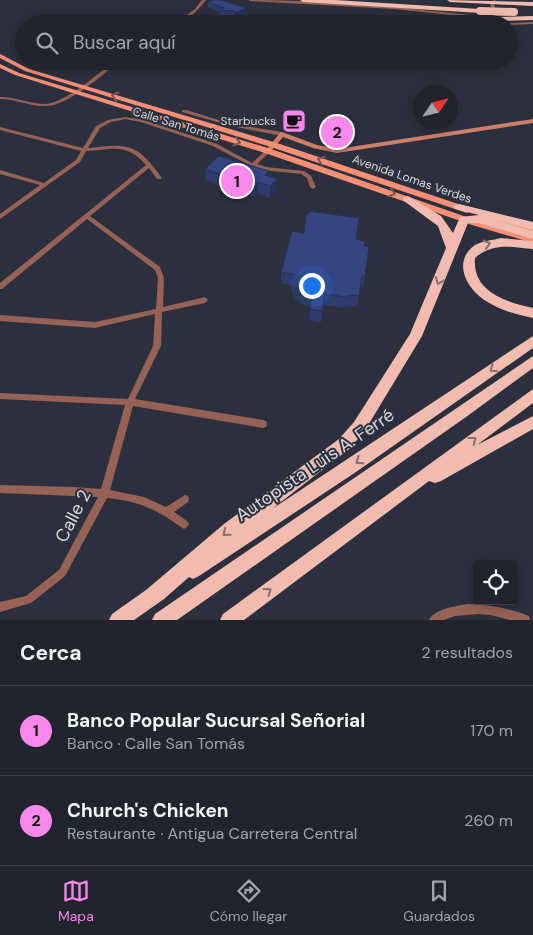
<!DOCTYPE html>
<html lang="es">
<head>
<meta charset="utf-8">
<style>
  body { margin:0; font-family:"DM Sans",sans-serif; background:#292c36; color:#f1f3f6 }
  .controls { position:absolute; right:15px; bottom:15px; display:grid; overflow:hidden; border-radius:5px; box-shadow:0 2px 12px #0003 }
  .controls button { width:45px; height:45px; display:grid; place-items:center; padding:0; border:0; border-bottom:1px solid #3e414a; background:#21242e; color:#f1f3f6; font:25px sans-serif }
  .compass { position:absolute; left:413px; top:85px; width:45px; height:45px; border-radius:50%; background:#21242e; box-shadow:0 2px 12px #0003; rotate:55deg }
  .you { position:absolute; left:311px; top:285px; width:18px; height:18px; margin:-12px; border:4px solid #fff; border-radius:50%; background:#1a73e8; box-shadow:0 0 0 8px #1a73e833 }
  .badge { display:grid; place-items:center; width:32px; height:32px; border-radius:50%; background:#f888ea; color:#111; font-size:16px; font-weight:700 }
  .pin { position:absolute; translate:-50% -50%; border:2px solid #fff; box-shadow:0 1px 5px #0006 }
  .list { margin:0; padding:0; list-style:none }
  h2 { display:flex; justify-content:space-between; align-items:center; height:65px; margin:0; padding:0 20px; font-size:21px }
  h2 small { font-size:16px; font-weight:400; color:#a2a4aa }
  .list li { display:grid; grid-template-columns:32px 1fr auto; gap:15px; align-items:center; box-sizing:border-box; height:90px; padding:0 20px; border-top:1px solid #3e414a }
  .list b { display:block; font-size:19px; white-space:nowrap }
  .list p { margin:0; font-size:16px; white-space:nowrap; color:#a2a4aa }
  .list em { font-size:16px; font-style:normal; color:#a2a4aa }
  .icon { flex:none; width:28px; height:28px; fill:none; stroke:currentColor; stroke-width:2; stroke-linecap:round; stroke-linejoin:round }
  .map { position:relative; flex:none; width:533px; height:620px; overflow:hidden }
  .search { position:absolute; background:#21242e; box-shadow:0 2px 12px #0003; left:15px; right:15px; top:15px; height:55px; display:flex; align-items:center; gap:12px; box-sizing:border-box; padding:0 18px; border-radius:28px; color:#a2a4aa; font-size:19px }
  .sheet { height:245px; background:#21242e }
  nav { display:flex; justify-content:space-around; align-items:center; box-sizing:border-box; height:70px; border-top:1px solid #3e414a; background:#21242e; font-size:14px; color:#a2a4aa }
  nav a { display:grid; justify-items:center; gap:2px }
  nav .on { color:#f888ea }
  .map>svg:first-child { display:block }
</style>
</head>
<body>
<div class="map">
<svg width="533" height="620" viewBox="0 0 533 620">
  <rect width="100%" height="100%" fill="#2c303e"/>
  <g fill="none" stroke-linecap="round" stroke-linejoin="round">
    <!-- street -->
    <g fill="#966255" fill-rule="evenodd">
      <path d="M202,0H206C199,9 186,24 174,24L195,9Z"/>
      <path d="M248,0C332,0 416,9 499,18L501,19L499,20L394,9L250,1Z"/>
      <path d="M494,0L497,1L494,4L498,16L496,17L494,16L490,4Z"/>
      <path d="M533,22V24L509,25V24H496Z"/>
      <path d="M114,61H119C103,75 67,106 46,106C31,107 16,99 0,99V97C16,97 30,104 46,104C65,103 99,73 114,61Z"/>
      <path d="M182,110H186L232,124L282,132L285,134L282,136L231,126L182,112Z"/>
      <path d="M125,117L144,120L217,144L252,163L266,150H270V152L257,164L266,167L304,171L311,176L316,187L313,189L310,187L307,178L301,174L263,170L251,166L213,146L141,122L125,119L111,122L100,128L88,148C100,147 115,144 127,147C142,150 153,166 162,178L161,179H157L149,168L90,216L160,267L164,278L163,307L205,297L208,300L205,303L162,312L161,346L135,399L263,420L266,421L267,424L266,427L263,428L133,406L110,490L144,497L166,507L185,495L188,496L189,499L188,502L174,512L187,521L189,524L187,527L184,529L181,527C156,509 138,501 107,498L65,576L31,603L0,612V602L26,596L59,570L98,497L0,493V485L73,487L101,489L125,405L0,399V393L128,399L153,346L155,314L95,328L0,321V315L95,322L156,309L158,278L155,270L87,219L2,289H0V283L146,165C125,142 114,150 86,151L80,162L0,219V214L40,185L0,174V170L44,183L76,160L81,151L0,130V127L83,148L96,126L108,120Z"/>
      <path d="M467,604C488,604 509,608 529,616L530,620H510L491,615L479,614L455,616L444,620H429C434,609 456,606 467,604Z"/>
    </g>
    <!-- secondary -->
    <path fill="#cf7c68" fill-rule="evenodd" d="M533,119V123L337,153L313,148L283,137L270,152H266L265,151L280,133L282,132L317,145L337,149Z"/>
    <!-- primary -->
    <g fill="#fa8f76" fill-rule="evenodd">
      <path d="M0,54L29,69L277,143L470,208L471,210L467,213L464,212L271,147L25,71L0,58Z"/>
      <path d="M0,64L19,73L271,149L478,221L533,237V243L472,225L265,153L15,75L0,68Z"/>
      <path d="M488,214L533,227V233L485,219L484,217L485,215Z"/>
    </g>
    <!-- highway -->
    <g fill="#f1bcaf" fill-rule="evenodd">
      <path d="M300,0H335L480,9L483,11L480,13L303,2Z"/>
      <path d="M447,0L533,2V6L450,2Z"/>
      <path d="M533,16V20L499,21L495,19L499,17Z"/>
      <path d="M408,196L441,216L453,233L460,217L479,215L455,209L454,207L455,205L459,204L533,222V230L484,217L533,231V239L479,223H468L422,336L364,432L349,449L272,509L533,336V348L356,472L199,576L193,579L189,577L164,599L134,620H109L112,614L146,590L224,524L339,439L354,422L410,334L446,248L438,226L404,201L403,199L404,197Z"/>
      <path d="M501,238L533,241V249C511,247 493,242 475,258C472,292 506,302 533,308V318C516,314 501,311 486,301C466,289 452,261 475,245C482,241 493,240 501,238Z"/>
      <path d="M533,356V368L466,417L177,620H152L155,614Z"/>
      <path d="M533,389V403L477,445L533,416V429L441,481L435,483L429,481L244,620H220L223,614Z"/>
    </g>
    <!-- highway-bridge -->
    <path stroke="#f1bcaf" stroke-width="8" d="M480,11L514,12"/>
  </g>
  <!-- wall -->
  <g fill="#2e3b6d">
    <path d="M208,2L246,8V13L235,18V16L220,15V12L208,7Z"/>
    <path d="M303,111L302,116L300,124L289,123L290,118Z"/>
    <path d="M332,123H344L343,138L333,137L331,129Z"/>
    <path d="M205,169L269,177L277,179V190L270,198L258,193L255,197L206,180Z"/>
    <path d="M356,239L364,246L365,276L363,287H360L357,306L345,307L344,308L324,305L321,322L309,320L313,289L281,283V272Z"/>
  </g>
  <!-- shaded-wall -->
  <g fill="#263059">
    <path d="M246,8V13L235,18V13Z"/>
    <path d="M277,179V190L270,198V186Z"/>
    <path d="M258,182V193L255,197V186Z"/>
  </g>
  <!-- building -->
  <g fill="#36457f" stroke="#263059">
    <path d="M213,0H221L246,8L235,13V11L220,10L224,8L208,2Z"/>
    <path d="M185,15L216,24H166Z"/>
    <path d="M292,110L303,111L301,119L290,118Z"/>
    <path d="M332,123H344L343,132H334Z"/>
    <path d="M219,156L269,171L265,175L277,179L270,186L258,182L255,186L205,169Z"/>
    <path d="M309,211L359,218L356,239L365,242L364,246L369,247L365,276H362L359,295L346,296V297L325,294L322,311L310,309L315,279L281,272L292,231L304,233L306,214H308Z"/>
  </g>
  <!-- one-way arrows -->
  <defs><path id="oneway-chevron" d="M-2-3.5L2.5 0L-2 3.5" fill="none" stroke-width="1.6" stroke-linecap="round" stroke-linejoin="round" transform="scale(1.25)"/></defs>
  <g stroke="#7e5654">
    <use href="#oneway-chevron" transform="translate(115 96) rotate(-164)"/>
    <use href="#oneway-chevron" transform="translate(237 142) rotate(17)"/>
    <use href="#oneway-chevron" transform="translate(321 160) rotate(-162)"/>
    <use href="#oneway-chevron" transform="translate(392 193) rotate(19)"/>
  </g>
  <g stroke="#856f71">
    <use href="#oneway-chevron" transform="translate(487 244) rotate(-17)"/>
    <use href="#oneway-chevron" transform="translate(439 281) rotate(112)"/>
    <use href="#oneway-chevron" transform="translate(493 369) rotate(145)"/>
    <use href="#oneway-chevron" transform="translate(473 440) rotate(-37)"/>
    <use href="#oneway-chevron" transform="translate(359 461) rotate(145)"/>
    <use href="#oneway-chevron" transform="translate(226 533) rotate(141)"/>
    <use href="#oneway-chevron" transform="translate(268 591) rotate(-36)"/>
  </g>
  <!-- icons -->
  <defs>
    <g id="cafe-square" transform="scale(1.25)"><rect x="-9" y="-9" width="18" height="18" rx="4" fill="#f888ea" stroke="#2c303e"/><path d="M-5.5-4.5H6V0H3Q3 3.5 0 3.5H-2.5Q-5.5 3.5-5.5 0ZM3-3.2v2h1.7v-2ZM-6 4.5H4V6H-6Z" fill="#111"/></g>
  </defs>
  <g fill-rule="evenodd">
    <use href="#cafe-square" x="294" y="121"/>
  </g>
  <g text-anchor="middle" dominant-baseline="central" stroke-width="4" stroke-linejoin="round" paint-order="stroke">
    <!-- far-poi labels -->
    <g font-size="12" fill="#d7dae3" stroke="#2c303e" text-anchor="end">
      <text x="276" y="121">Starbucks</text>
    </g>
    <!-- far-street labels -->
    <g font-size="12" fill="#d7dae3" stroke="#2c303e">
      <text transform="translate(176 124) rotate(17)">Calle San Tomás</text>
      <text transform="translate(412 179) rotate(19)">Avenida Lomas Verdes</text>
    </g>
    <!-- near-street labels -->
    <g font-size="18" fill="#d7dae3" stroke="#2c303e">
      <text transform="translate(315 465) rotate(-34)">Autopista Luis A. Ferré</text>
      <text transform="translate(73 516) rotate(-63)">Calle 2</text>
    </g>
  </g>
</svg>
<div class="controls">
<button><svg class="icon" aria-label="locate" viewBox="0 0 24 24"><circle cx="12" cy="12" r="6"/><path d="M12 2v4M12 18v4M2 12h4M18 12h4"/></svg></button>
</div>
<svg class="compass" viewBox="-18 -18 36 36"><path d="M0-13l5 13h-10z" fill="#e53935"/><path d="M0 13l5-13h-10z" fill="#a2a4aa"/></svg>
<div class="you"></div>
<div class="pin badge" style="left:237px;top:181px">1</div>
<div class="pin badge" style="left:337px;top:132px">2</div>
<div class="search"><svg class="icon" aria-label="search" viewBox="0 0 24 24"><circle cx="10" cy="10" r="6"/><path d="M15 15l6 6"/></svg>Buscar aquí</div>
</div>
<section class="sheet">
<h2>Cerca<small>2 resultados</small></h2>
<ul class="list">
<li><span class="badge">1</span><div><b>Banco Popular Sucursal Señorial</b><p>Banco · Calle San Tomás</p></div><em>170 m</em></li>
<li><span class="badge">2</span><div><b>Church's Chicken</b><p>Restaurante · Antigua Carretera Central</p></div><em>260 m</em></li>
</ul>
</section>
<nav>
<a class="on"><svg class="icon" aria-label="map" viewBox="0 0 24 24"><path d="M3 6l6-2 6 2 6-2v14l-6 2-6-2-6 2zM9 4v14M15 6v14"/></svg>Mapa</a>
<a><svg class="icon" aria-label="directions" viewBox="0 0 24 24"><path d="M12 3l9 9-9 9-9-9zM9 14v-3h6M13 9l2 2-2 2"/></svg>Cómo llegar</a>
<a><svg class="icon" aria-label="saved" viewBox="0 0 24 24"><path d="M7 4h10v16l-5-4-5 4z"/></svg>Guardados</a>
</nav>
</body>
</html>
